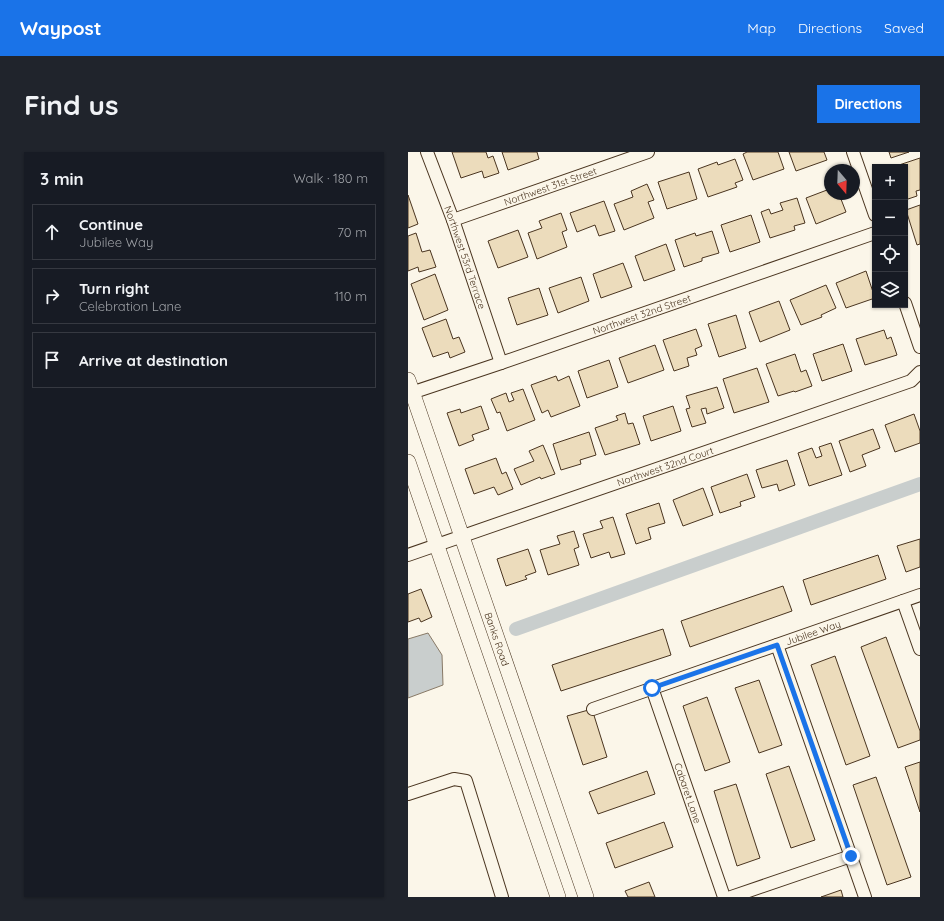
<!DOCTYPE html>
<html lang="en">
<head>
<meta charset="utf-8">
<style>
  body { margin:0; font-family:Quicksand,sans-serif; background:#20242c; color:#f1f3f6 }
  .controls { position:absolute; right:12px; top:12px; display:grid; overflow:hidden; border-radius:0px; box-shadow:0 1px 3px #0004 }
  .controls button { width:36px; height:36px; display:grid; place-items:center; padding:0; border:0; border-bottom:1px solid #363941; background:#171b24; color:#f1f3f6; font:20px sans-serif }
  .compass { position:absolute; left:416px; top:12px; width:36px; height:36px; border-radius:50%; background:#171b24; box-shadow:0 1px 3px #0004; rotate:161deg }
  .stop { position:absolute; width:12px; height:12px; margin:-9px; border:3px solid #1a73e8; border-radius:50%; background:#fff }
  .stop.end { background:#1a73e8; border-color:#fff; box-shadow:0 1px 4px #0008 }
  .list { margin:0; padding:0; list-style:none }
  h2 { display:flex; justify-content:space-between; align-items:center; height:52px; margin:0; padding:0 16px; font-size:17px }
  h2 small { font-size:13px; font-weight:400; color:#9ea1a6 }
  .list li { display:grid; grid-template-columns:26px 1fr auto; gap:12px; align-items:center; box-sizing:border-box; height:56px; margin:0 8px 8px; padding:0 8px; border:1px solid #363941; border-radius:0px }
  .list b { display:block; font-size:15px; white-space:nowrap }
  .list p { margin:0; font-size:13px; white-space:nowrap; color:#9ea1a6 }
  .list em { font-size:13px; font-style:normal; color:#9ea1a6 }
  .icon { flex:none; width:22px; height:22px; fill:none; stroke:currentColor; stroke-width:2; stroke-linecap:round; stroke-linejoin:round }
  .map { position:relative; flex:none; width:512px; height:745px; overflow:hidden; border-radius:0px }
  header { display:flex; align-items:center; gap:24px; box-sizing:border-box; height:56px; padding:0 20px; background:#1a73e8; color:#fff }
  header strong { font-size:19px }
  nav { display:flex; gap:22px; margin-inline-start:auto; font-size:14px }
  .intro { display:flex; align-items:center; justify-content:space-between; box-sizing:border-box; height:96px; padding:0 24px }
  h1 { margin:0; font-size:28px }
  .button { padding:10px 18px; border-radius:0px; background:#1a73e8; color:#fff; font-size:14px; font-weight:700 }
  main { display:flex; gap:24px; padding:0 24px }
  aside { flex:1; background:#171b24; border-radius:0px; box-shadow:0 1px 3px #0004 }
  .map>svg:first-child { display:block }
</style>
</head>
<body>
<header>
<strong>Waypost</strong>
<nav><a>Map</a><a>Directions</a><a>Saved</a></nav>
</header>
<div class="intro"><h1>Find us</h1><a class="button">Directions</a></div>
<main>
<aside>
<h2>3 min<small>Walk · 180 m</small></h2>
<ul class="list">
<li><svg class="icon" aria-label="ahead" viewBox="0 0 24 24"><path d="M12 20V5M6 11l6-6 6 6"/></svg><div><b>Continue</b><p>Jubilee Way</p></div><em>70 m</em></li>
<li><svg class="icon" aria-label="right" viewBox="0 0 24 24"><path d="M7 20v-9h11M14 6l5 5-5 5"/></svg><div><b>Turn right</b><p>Celebration Lane</p></div><em>110 m</em></li>
<li><svg class="icon" aria-label="arrive" viewBox="0 0 24 24"><path d="M6 21V4h12l-3 4 3 4H6"/></svg><div><b>Arrive at destination</b></div></li>
</ul>
</aside>
<div class="map">
<svg width="512" height="745" viewBox="0 0 512 745">
  <rect width="100%" height="100%" fill="#fbf6e9"/>
  <!-- water -->
  <path fill="#c9cecd" stroke="#887966" d="M20,481L34,503L35,533L0,546V487Z"/>
  <g fill="none" stroke-linecap="round" stroke-linejoin="round">
    <!-- canal -->
    <path stroke="#c9cecd" stroke-width="14" d="M108,477L512,332"/>
  </g>
  <!-- building -->
  <g fill="#ecdcbc" stroke="#4a3520">
    <path d="M44,0H78L80,6L85,4L91,21L76,26L74,19L53,26Z"/>
    <path d="M94,0H129L131,7L100,18Z"/>
    <path d="M339,0H370L376,17L345,28L335,2Z"/>
    <path d="M381,0H416L419,8L388,19Z"/>
    <path d="M481,0H501L483,6Z"/>
    <path d="M512,6V38L508,39L509,44L497,48V15H485Z"/>
    <path d="M327,7L335,28L327,31L329,35L300,45L290,17L309,10L310,13Z"/>
    <path d="M281,20L289,47L259,57L250,30Z"/>
    <path d="M239,32L246,48L240,50L246,66L216,78L206,52L225,45L223,39Z"/>
    <path d="M419,38V39H422V42H431L438,60L408,72L398,46Z"/>
    <path d="M0,43L10,72L0,76Z"/>
    <path d="M389,46L397,71L386,74L387,78L362,86L353,60L361,57L363,62L375,58L372,51Z"/>
    <path d="M196,49L207,79L191,84L187,73L169,80L162,61Z"/>
    <path d="M512,53V92L509,93L498,58Z"/>
    <path d="M153,61L159,78L154,80L159,95L129,107L120,81L134,76L131,69Z"/>
    <path d="M343,63L352,90L322,100L313,73Z"/>
    <path d="M110,78L120,105L90,116L80,89Z"/>
    <path d="M304,79L311,101L294,106V109L276,115L267,88L287,81L288,84Z"/>
    <path d="M8,81L14,100L22,98L28,115L11,120L10,115L0,119V84Z"/>
    <path d="M258,92L267,118L236,129L227,104Z"/>
    <path d="M215,111L224,135L193,146L185,122Z"/>
    <path d="M458,119L467,146L438,156L428,131Z"/>
    <path d="M27,122L40,158L16,168L3,132Z"/>
    <path d="M173,125L181,149L150,161L141,136Z"/>
    <path d="M418,133L428,156L413,163L414,165L393,173L382,148Z"/>
    <path d="M131,136L140,163L109,173L100,146Z"/>
    <path d="M371,149L382,178L352,190L341,160Z"/>
    <path d="M328,163L338,196L311,205L300,172Z"/>
    <path d="M38,167L45,187L51,185L57,200L42,206L40,200L25,205L14,176Z"/>
    <path d="M288,177L294,194L287,197L289,203L279,206L281,214L266,219L255,188Z"/>
    <path d="M476,178L479,187L483,185L489,203L457,213L448,187Z"/>
    <path d="M435,192L444,219L414,229L405,202Z"/>
    <path d="M247,193L256,218L220,231L211,206Z"/>
    <path d="M387,202L393,220L398,218L404,234L387,240L386,239L370,244L358,212Z"/>
    <path d="M201,208L210,235L179,246L170,219Z"/>
    <path d="M349,216L361,250L326,261L315,227Z"/>
    <path d="M148,224L150,229L161,224L172,254L143,265L140,258L134,261L123,233Z"/>
    <path d="M309,235L316,256L299,262L298,256L293,257L298,271L284,275L278,257L282,256L278,244Z"/>
    <path d="M115,237L127,268L99,279L92,260L89,261L83,247L98,241L101,250L106,248L103,241Z"/>
    <path d="M73,254L81,277L64,283L66,288L51,294L39,261L52,257L53,261Z"/>
    <path d="M265,254L273,279L243,289L235,264Z"/>
    <path d="M217,261L220,272L225,271L232,292L197,303L187,276L210,268L208,264Z"/>
    <path d="M506,262L512,279V291L487,300L477,273Z"/>
    <path d="M465,277L472,296L454,303L458,314L442,320L431,289Z"/>
    <path d="M181,280L188,303L172,308L173,312L153,318L145,292Z"/>
    <path d="M423,291L434,323L401,334L390,301L404,296L408,306L414,304L411,295Z"/>
    <path d="M135,293L147,322L133,327L132,325L113,333L106,317L126,309L121,299Z"/>
    <path d="M88,306L94,322L98,320L105,337L90,343L86,335L66,342L57,317Z"/>
    <path d="M379,308L387,333L371,339L369,332L354,336L348,318Z"/>
    <path d="M339,322L347,345L332,350L333,354L312,361L303,335Z"/>
    <path d="M295,336L305,363L275,374L265,348Z"/>
    <path d="M251,351L257,371L240,376L243,387L228,392L218,362Z"/>
    <path d="M205,365L217,402L203,406L201,400L183,406L175,382L195,376L192,369Z"/>
    <path d="M166,379L171,395L166,397L171,413L140,423L132,398L152,392L149,384Z"/>
    <path d="M512,387V415L498,420L489,394Z"/>
    <path d="M120,397L128,420L117,424L119,427L98,434L89,407Z"/>
    <path d="M470,403L478,427L403,453L395,428Z"/>
    <path d="M375,434L384,459L282,495L273,469Z"/>
    <path d="M13,437L24,465L13,470L11,466L0,470V442Z"/>
    <path d="M255,477L263,503L153,539L144,513Z"/>
    <path d="M478,485L512,579V588L490,596L453,495Z"/>
    <path d="M427,504L462,604L438,613L403,513Z"/>
    <path d="M351,528L374,593L351,601L327,536Z"/>
    <path d="M299,545L322,610L297,619L275,554Z"/>
    <path d="M184,557L199,605L175,613L159,564Z"/>
    <path d="M512,610V660L497,615Z"/>
    <path d="M381,614L407,688L383,696L358,622Z"/>
    <path d="M239,619L247,642L190,662L181,640Z"/>
    <path d="M468,625L503,725L479,733L445,633Z"/>
    <path d="M328,632L352,706L329,714L306,639Z"/>
    <path d="M256,670L265,695L207,716L198,691Z"/>
    <path d="M241,730L247,745H220L217,739Z"/>
    <path d="M433,738L435,745H413Z"/>
  </g>
  <g fill="none" stroke-linecap="round" stroke-linejoin="round">
    <!-- minor casing -->
    <g stroke="#4a3520" stroke-width="14">
      <g id="minor">
        <path id="s1" d="M19,0L45,68L93,211"/>
        <path d="M445,0L467,63"/>
        <path id="s2" d="M45,68L240,0"/>
        <path d="M497,151L512,195"/>
        <path id="s3" d="M0,242L93,211L467,81"/>
        <path id="s4" d="M0,403L503,229L512,220"/>
        <path d="M495,449L512,497"/>
        <path d="M369,493L457,745"/>
        <path id="s5" d="M244,536L316,745"/>
        <path id="s6" d="M185,557L512,443"/>
        <path d="M0,642L46,627L58,629L94,745"/>
        <path d="M323,745L443,704"/>
      </g>
    </g>
    <!-- tertiary casing -->
    <g stroke="#4a3520" stroke-width="16">
      <g id="tertiary">
        <path id="s7" d="M0,228L178,745"/>
        <path d="M0,310L150,745"/>
      </g>
    </g>
    <!-- minor -->
    <use href="#minor" stroke="#fbf6e9" stroke-width="12"/>
    <!-- tertiary -->
    <use href="#tertiary" stroke="#fbf6e9" stroke-width="15"/>
  </g>
  <g fill="none" stroke-linecap="round" stroke-linejoin="round">
    <!-- route -->
    <path stroke="#1a73e8" stroke-width="5" d="M244,536L369,493L443,704"/>
  </g>
  <g text-anchor="middle" dominant-baseline="central" stroke-width="3" stroke-linejoin="round" paint-order="stroke">
    <!-- street labels -->
    <g font-size="10" fill="#4a3520" stroke="#fbf6e9">
      <text stroke="none"><textPath href="#s2" startOffset="103">Northwest 31st Street</textPath></text>
      <text stroke="none"><textPath href="#s1" startOffset="112">Northwest 53rd Terrace</textPath></text>
      <text stroke="none"><textPath href="#s3" startOffset="247">Northwest 32nd Street</textPath></text>
      <text stroke="none"><textPath href="#s4" startOffset="272">Northwest 32nd Court</textPath></text>
      <text stroke="none"><textPath href="#s6" startOffset="233">Jubilee Way</textPath></text>
      <text stroke="none"><textPath href="#s7" startOffset="274">Banks Road</textPath></text>
      <text stroke="none"><textPath href="#s5" startOffset="111">Cabaret Lane</textPath></text>
    </g>
  </g>
</svg>
<div class="controls">
<button>+</button>
<button>−</button>
<button><svg class="icon" aria-label="locate" viewBox="0 0 24 24"><circle cx="12" cy="12" r="6"/><path d="M12 2v4M12 18v4M2 12h4M18 12h4"/></svg></button>
<button><svg class="icon" aria-label="layers" viewBox="0 0 24 24"><path d="M12 4l9 5-9 5-9-5zM3 14l9 5 9-5"/></svg></button>
</div>
<svg class="compass" viewBox="-18 -18 36 36"><path d="M0-13l5 13h-10z" fill="#e53935"/><path d="M0 13l5-13h-10z" fill="#9ea1a6"/></svg>
<div class="stop" style="left:244px;top:536px"></div>
<div class="stop end" style="left:443px;top:704px"></div>
</div>
</main>
</body>
</html>
